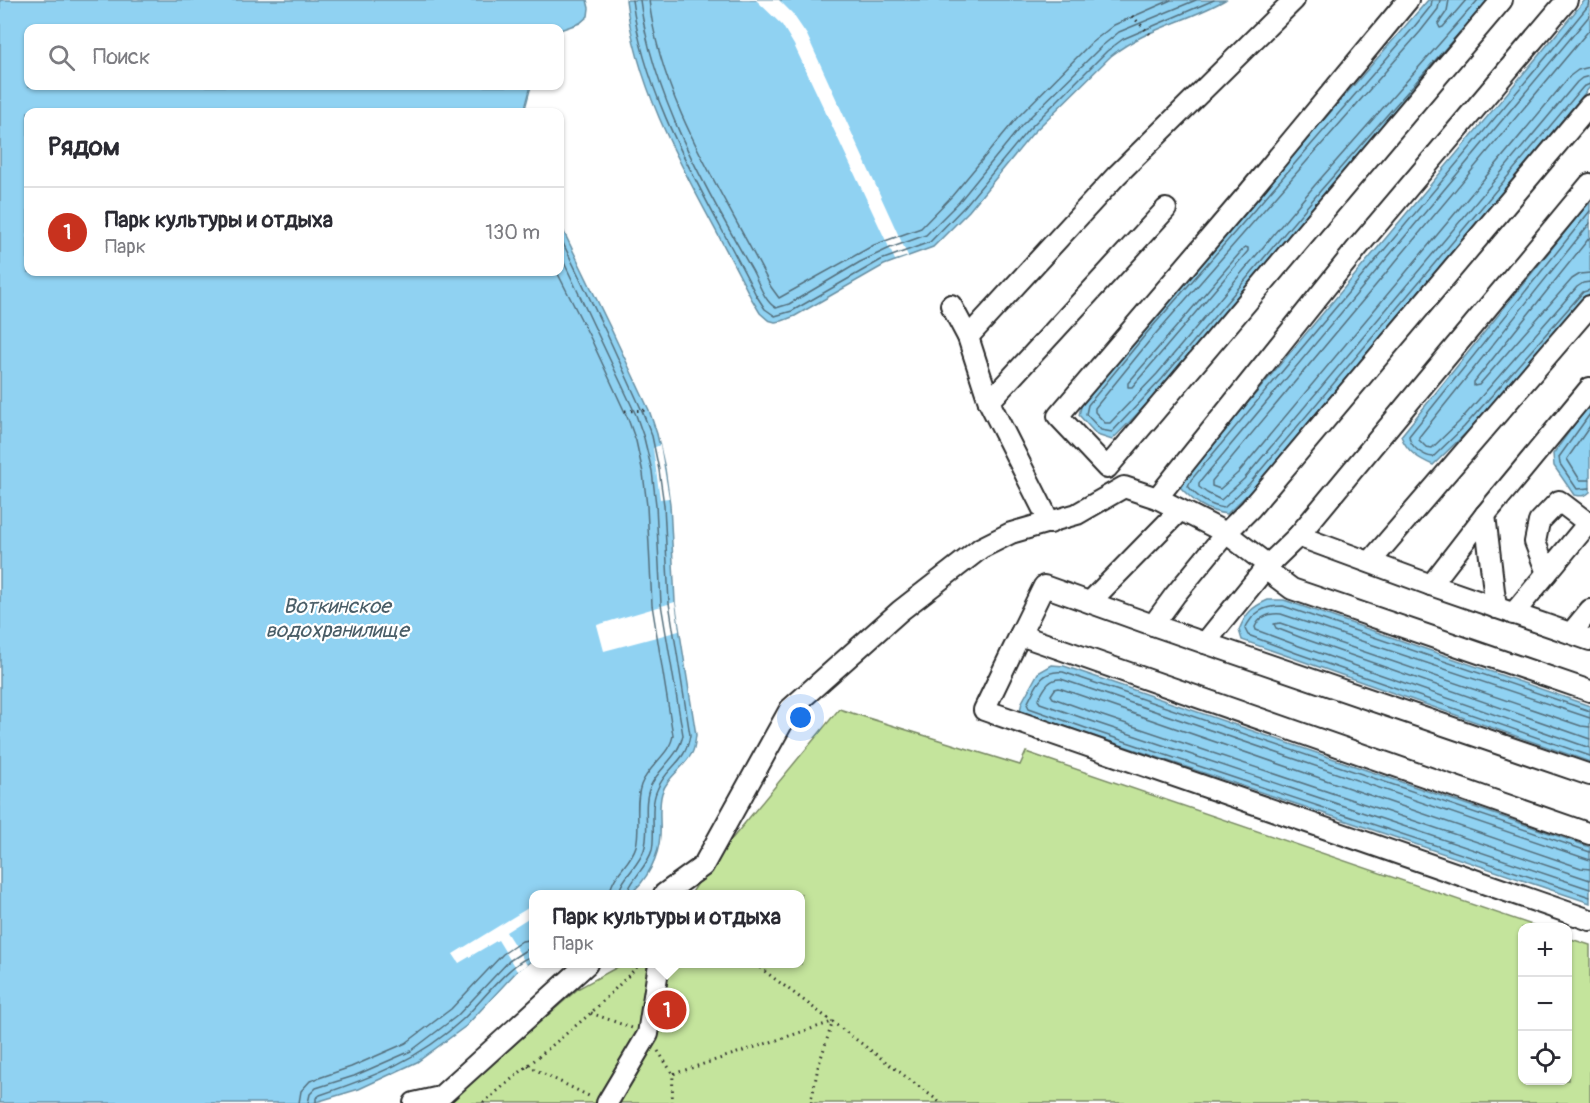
<!DOCTYPE html>
<html lang="ru">
<head>
<meta charset="utf-8">
<style>
  body { margin:0; font-family:Pangolin,sans-serif; background:#f2f2f3; color:#2b2b33 }
  .controls { position:absolute; right:18px; bottom:18px; display:grid; overflow:hidden; border-radius:12px; box-shadow:0 2px 4px #0004 }
  .controls button { width:54px; height:54px; display:grid; place-items:center; padding:0; border:0; border-bottom:2px solid #e1e1e2; background:#fff; color:#2b2b33; font:30px sans-serif }
  .you { position:absolute; left:801px; top:718px; width:21px; height:21px; margin:-15px; border:4px solid #fff; border-radius:50%; background:#1a73e8; box-shadow:0 0 0 9px #1a73e833 }
  .badge { display:grid; place-items:center; width:39px; height:39px; border-radius:50%; background:#c8321e; color:#fff; font-size:20px; font-weight:700 }
  .pin { position:absolute; translate:-50% -50%; border:3px solid #fff; box-shadow:0 2px 6px #0006 }
  .popup { position:absolute; left:529px; top:890px; width:276px; height:78px; box-sizing:border-box; display:grid; place-content:center; border-radius:12px; background:#fff; filter:drop-shadow(0 2px 4px #0005); font-size:20px; white-space:nowrap; color:#7c7c81 }
  .popup b { font-size:22px; color:#2b2b33 }
  .popup::after { content:''; position:absolute; left:50%; top:100%; margin-left:-12px; border:12px solid transparent; border-top-color:#fff }
  .list { margin:0; padding:0; list-style:none }
  h2 { display:flex; justify-content:space-between; align-items:center; height:78px; margin:0; padding:0 24px; font-size:26px }
  h2 small { font-size:20px; font-weight:400; color:#7c7c81 }
  .list li { display:grid; grid-template-columns:39px 1fr auto; gap:18px; align-items:center; box-sizing:border-box; height:90px; padding:0 24px; border-top:2px solid #e1e1e2 }
  .list b { display:block; font-size:22px; white-space:nowrap }
  .list p { margin:0; font-size:20px; white-space:nowrap; color:#7c7c81 }
  .list em { font-size:20px; font-style:normal; color:#7c7c81 }
  .icon { flex:none; width:33px; height:33px; fill:none; stroke:currentColor; stroke-width:2; stroke-linecap:round; stroke-linejoin:round }
  .map { position:relative; flex:none; width:1590px; height:1103px; overflow:hidden }
  .search { position:absolute; background:#fff; box-shadow:0 2px 4px #0004; left:24px; top:24px; width:540px; height:66px; display:flex; align-items:center; gap:15px; box-sizing:border-box; padding:0 21px; border-radius:12px; color:#7c7c81; font-size:22px }
  .panel { position:absolute; background:#fff; box-shadow:0 2px 4px #0004; left:24px; top:108px; width:540px; height:168px; border-radius:12px }
  .map>svg:first-child { display:block }
</style>
</head>
<body>
<div class="map">
<svg width="1590" height="1103" viewBox="0 0 1590 1103">
  <rect width="100%" height="100%" fill="#fff"/>
  <filter id="ink" filterUnits="userSpaceOnUse"><feTurbulence type="fractalNoise" baseFrequency=".0167" numOctaves="2"/><feDisplacementMap in="SourceGraphic" scale="12" xChannelSelector="R" yChannelSelector="G"/><feConvolveMatrix kernelMatrix="1 2 1 2 8 2 1 2 1" color-interpolation-filters="sRGB"/></filter>
  <g filter="url(#ink)">
    <!-- green -->
    <path fill="#c4e49c" stroke="#788864" stroke-width="1.5" d="M839,709L1020,765L1026,752L1538,927L1522,928V1080H1568V938L1590,945V1103H447L579,988L623,964H801V894H691L707,869Z"/>
    <!-- water -->
    <g fill="#90d2f2" stroke="#688fa2" stroke-width="1.5">
      <path d="M0,0H587L589,8L588,16L580,23L560,30L28,28V86H531L524,112H28V272H560V224L611,329L649,410L657,434L665,469L670,504L675,602L696,735C695,741 695,748 692,753C684,768 667,777 662,793C658,806 661,822 660,835C659,856 647,882 629,894H534L533,960L517,971L466,1026L417,1062L359,1089L313,1103H0Z"/>
      <path d="M626,0H1225C1189,21 1144,29 1111,56L1032,134L969,211L933,247L884,265L795,316L782,321L775,322L768,320L760,313L751,298C704,202 639,109 626,0Z"/>
      <path d="M1428,0H1496L1167,383L1112,440L1097,435L1079,415L1082,403L1141,330Z"/>
      <path d="M1585,0H1590V87L1254,488L1227,514C1207,512 1193,501 1180,487L1186,477Z"/>
      <path d="M1590,201V293L1468,431L1433,465C1419,459 1407,452 1401,436Z"/>
      <path d="M1590,403V492C1585,497 1581,496 1574,495L1554,466L1553,454Z"/>
      <path d="M1268,600H1284L1590,706V762L1242,640L1239,630C1246,613 1252,607 1268,600Z"/>
      <path d="M1052,665L1064,666L1590,847V903L1020,711L1022,702L1038,673Z"/>
    </g>
    <!-- pier -->
    <g fill="#fff">
      <path d="M756,0H779L792,13L807,35L908,256L895,260L794,45L782,25Z"/>
      <path d="M660,445L669,498L660,499L653,448Z"/>
      <path d="M675,602L679,631L604,651L597,625Z"/>
      <path d="M533,905V915L506,932L527,965L517,971L498,940L459,963L453,954Z"/>
    </g>
    <g fill="none" stroke-linecap="round" stroke-linejoin="round">
      <!-- shore -->
      <g stroke="#536e7b" stroke-width="1.5">
        <path d="M632,0C646,108 709,200 756,295L765,309L775,316L792,311L881,260L930,242L965,206L1028,130L1107,51L1123,39L1214,0"/>
        <path d="M640,0C651,93 706,190 752,270C759,283 764,301 776,308L789,304L860,262L890,248L926,235L959,202L1022,125L1102,46L1119,32L1196,0"/>
        <path d="M649,0C661,105 725,195 771,287L779,298L874,245L921,228L952,196L1016,119L1091,43L1114,25L1171,0"/>
        <path d="M1432,0L1431,6L1414,27L1146,334L1088,405L1086,414L1101,430L1112,432L1162,379L1321,190L1460,32"/>
        <path d="M1440,0L1438,9L1420,32L1151,339L1095,408V412L1105,423H1110L1157,374L1315,185L1478,0"/>
        <path d="M1449,0L1447,11L1438,24L1440,28L1443,27L1466,0"/>
        <path d="M1589,0L1588,6L1547,56L1191,480L1188,486C1197,497 1210,506 1224,508L1249,484L1583,87L1590,84"/>
        <path d="M1590,15L1199,483V487L1207,493L1221,500L1244,479L1577,82L1582,78L1590,76"/>
        <path d="M1590,29L1212,481V486L1220,489L1238,473L1570,76L1578,70L1590,67"/>
        <path d="M1590,211L1409,436C1410,447 1423,456 1433,457L1464,427L1583,292L1590,290"/>
        <path d="M1590,223L1419,437V440L1426,447L1432,448L1459,422L1577,287L1583,283L1590,282"/>
        <path d="M560,237L606,332L643,413L652,436L659,470L664,505L669,603L690,735C686,764 666,766 657,790C649,808 656,831 652,850C648,866 628,883 627,894"/>
        <path d="M1590,237L1474,382V386L1479,385L1572,279L1580,274L1590,273"/>
        <path d="M1245,247L1248,248V251L1132,387H1128V383Z"/>
        <path d="M560,254L636,415L644,438L652,471L656,505L661,604L683,735C679,756 660,767 651,785C641,805 651,830 644,850C639,866 620,879 619,894"/>
        <path d="M557,272L591,339L628,419L636,441L643,473L647,506L652,605L673,735C671,753 648,766 641,785C634,804 641,826 636,846C631,864 611,875 610,894"/>
        <path d="M1590,414L1559,457L1560,464L1577,489L1590,488"/>
        <path d="M1590,426L1567,459L1580,480H1590"/>
        <path d="M1590,711L1283,606C1264,606 1253,612 1245,629L1248,635L1296,653L1590,756"/>
        <path d="M1590,718L1281,614C1269,613 1260,616 1255,627L1256,630L1299,646L1590,748"/>
        <path d="M1590,727L1581,726L1280,623L1274,624L1276,628L1302,638L1590,739"/>
        <path d="M1590,852L1063,672C1041,669 1036,687 1027,704L1029,708L1094,731L1590,897"/>
        <path d="M1590,860L1061,679C1048,678 1044,690 1038,700L1040,703L1097,723L1590,889"/>
        <path d="M1590,869L1581,868L1059,688L1055,689L1051,695L1053,698L1100,715L1590,880"/>
        <path d="M299,1103L301,1091L310,1081L351,1067L406,1043L451,1009L503,954L522,941L534,939"/>
        <path d="M308,1103L310,1094L316,1088L354,1076L411,1051L457,1016L509,961L526,950L534,949"/>
        <path d="M316,1103V1098L320,1095C373,1077 420,1059 462,1020C479,1005 513,958 534,956"/>
      </g>
      <!-- minor casing -->
      <g stroke="#2b2b2b" stroke-width="24">
        <g id="minor">
          <path d="M1408,0L1250,191L1058,416L1107,468L1502,0"/>
          <path d="M1590,184L1298,536L1431,585L1590,640"/>
          <path d="M951,305L968,337L989,402L1050,523"/>
          <path d="M968,337L1116,176L1294,0"/>
          <path d="M989,402L1166,209"/>
          <path d="M1157,498L1358,247L1567,0"/>
          <path d="M1485,515L1496,608"/>
          <path d="M1298,536L1268,565L1205,643L1153,625L1175,595L1226,533L1250,509L1283,470L1590,105"/>
          <path d="M1370,562L1590,306"/>
          <path d="M1547,573L1535,542L1539,522L1559,501L1588,523"/>
          <path d="M1431,585L1485,515L1590,388"/>
          <path d="M1090,602L1180,510"/>
          <path d="M1513,614L1590,521"/>
          <path d="M1153,625L1044,586L1020,635L1590,834"/>
          <path d="M1571,633L1590,610"/>
          <path d="M1020,635L984,710L1590,920"/>
          <path d="M1205,643L1590,775"/>
          <path d="M664,894L703,866L790,709L900,611L981,548L1011,533L1077,514L1124,487L1157,498L1226,533L1268,565L1272,574L1292,589L1590,691"/>
          <path d="M414,1103L440,1097L587,964"/>
          <path d="M607,1103L648,1034L659,964"/>
        </g>
      </g>
      <!-- path -->
      <g stroke="#2b2b2b" stroke-width="3" stroke-dasharray="1.5 4.5" stroke-linecap="butt">
        <path d="M1132,16L1150,34"/>
        <path d="M625,411L649,410"/>
        <path d="M755,964L941,1103"/>
        <path d="M591,1013L632,1028"/>
        <path d="M658,1051L673,1074"/>
        <path d="M528,1066L591,1097"/>
        <path d="M483,1103L591,1013L640,964"/>
        <path d="M672,1103L673,1074L832,1022"/>
        <path d="M811,1103L818,1067L833,1021"/>
      </g>
      <!-- minor -->
      <use href="#minor" stroke="#fff" stroke-width="20"/>
    </g>
  </g>
  <g text-anchor="middle" dominant-baseline="central" stroke-width="4.5" stroke-linejoin="round" paint-order="stroke">
    <!-- water labels -->
    <g font-size="21" font-style="italic" fill="#495d67" stroke="#fff">
      <text x="337" y="606">Воткинское<tspan x="337" dy="24">водохранилище</tspan></text>
    </g>
  </g>
</svg>
<div class="controls">
<button>+</button>
<button>−</button>
<button><svg class="icon" aria-label="locate" viewBox="0 0 24 24"><circle cx="12" cy="12" r="6"/><path d="M12 2v4M12 18v4M2 12h4M18 12h4"/></svg></button>
</div>
<div class="you"></div>
<div class="pin badge" style="left:667px;top:1010px">1</div>
<div class="popup"><b>Парк культуры и отдыха</b>Парк</div>
<div class="search"><svg class="icon" aria-label="search" viewBox="0 0 24 24"><circle cx="10" cy="10" r="6"/><path d="M15 15l6 6"/></svg>Поиск</div>
<section class="panel">
<h2>Рядом<small></small></h2>
<ul class="list">
<li><span class="badge">1</span><div><b>Парк культуры и отдыха</b><p>Парк</p></div><em>130 m</em></li>
</ul>
</section>
</div>
</body>
</html>
